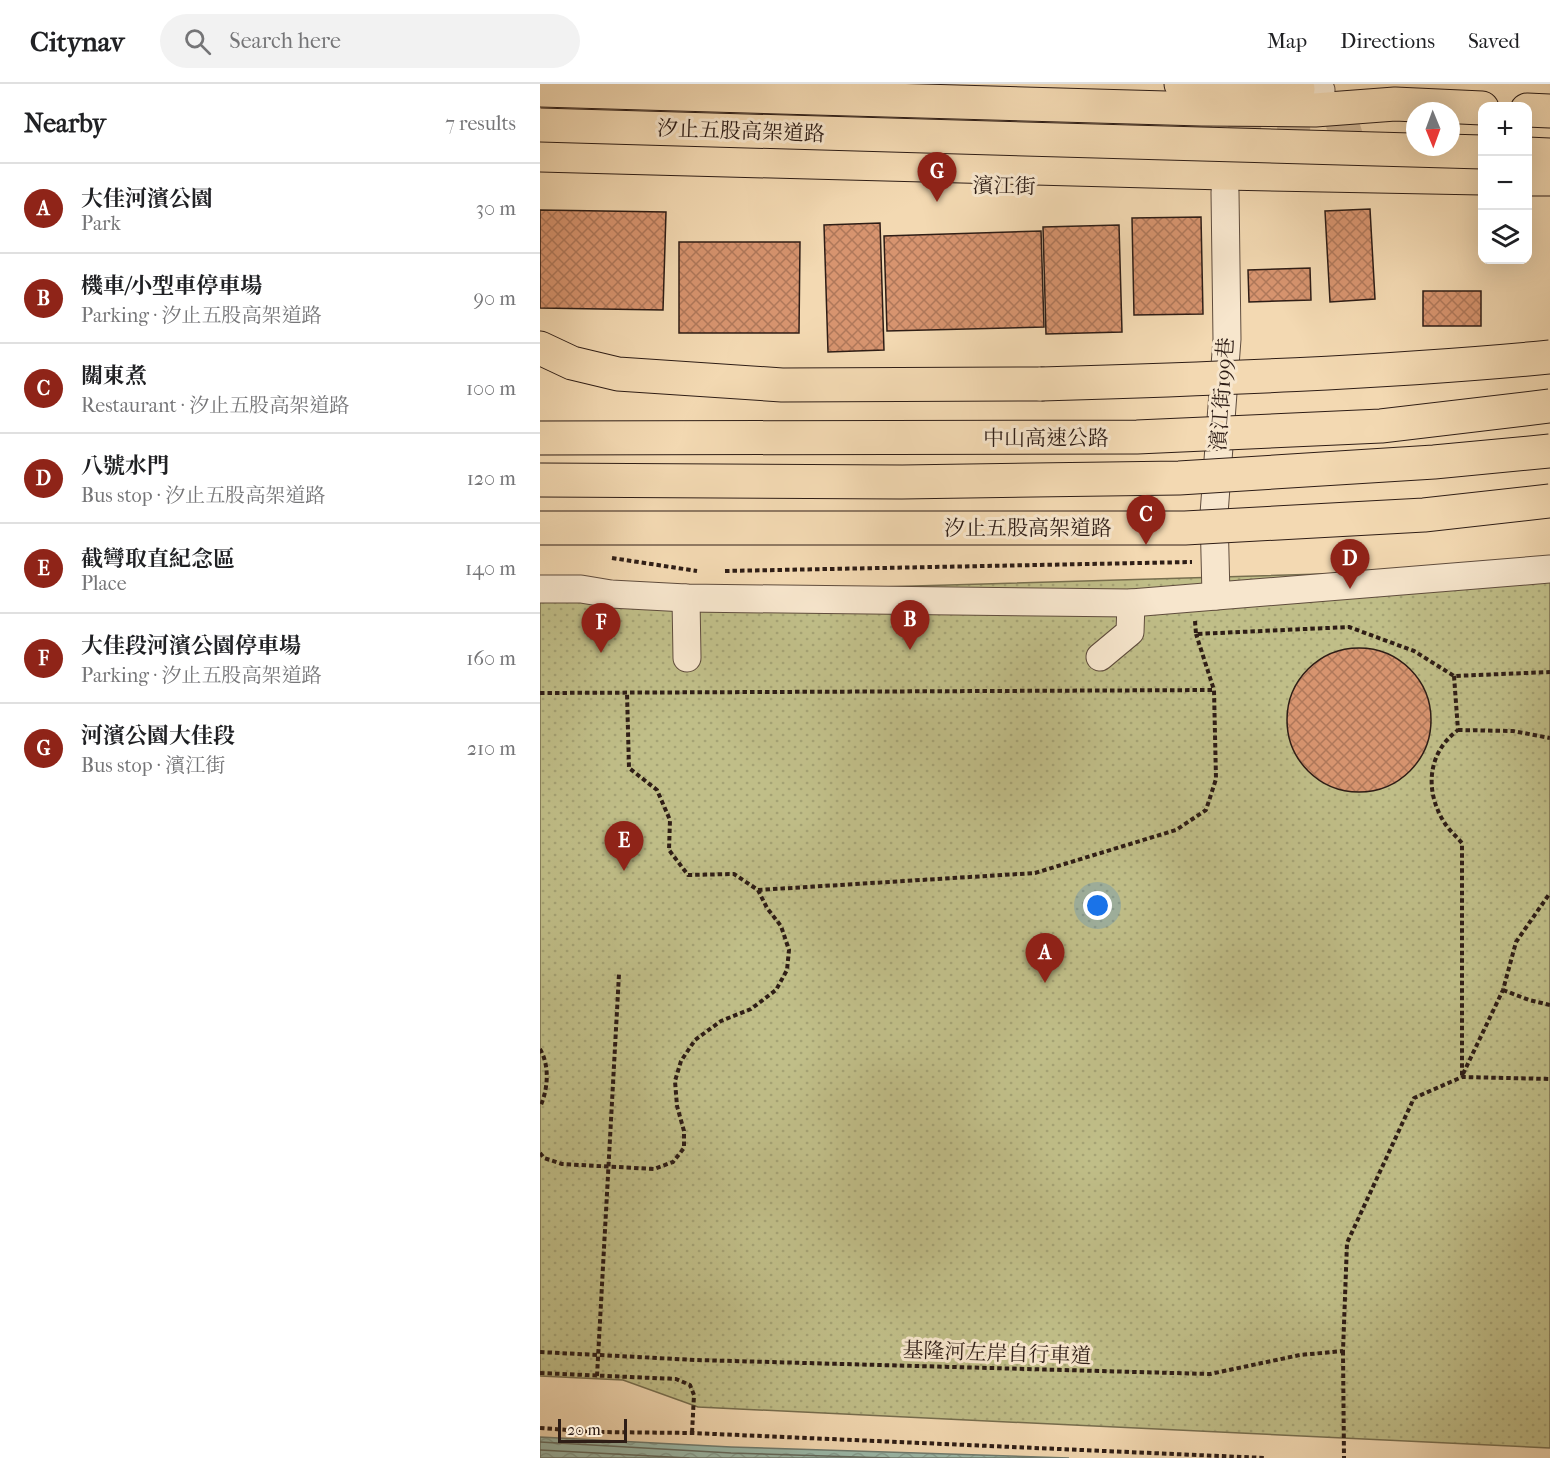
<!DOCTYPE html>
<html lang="en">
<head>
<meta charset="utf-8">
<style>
  body { margin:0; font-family:"IM FELL French Canon","Noto Serif TC",serif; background:#f2f2f2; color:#202124 }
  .controls { position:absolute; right:18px; top:18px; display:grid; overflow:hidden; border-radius:12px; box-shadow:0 6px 24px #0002 }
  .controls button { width:54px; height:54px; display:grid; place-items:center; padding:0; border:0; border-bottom:2px solid #e0e0e0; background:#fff; color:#202124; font:30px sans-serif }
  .compass { position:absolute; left:866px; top:18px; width:54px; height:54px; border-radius:50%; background:#fff; box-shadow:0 6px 24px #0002; rotate:179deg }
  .scale { position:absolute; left:18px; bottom:15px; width:69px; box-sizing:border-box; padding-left:6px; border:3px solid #2e1d16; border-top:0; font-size:16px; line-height:21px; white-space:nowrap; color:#2e1d16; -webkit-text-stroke:4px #f7e6cd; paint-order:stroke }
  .you { position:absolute; left:558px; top:822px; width:21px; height:21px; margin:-15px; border:4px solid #fff; border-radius:50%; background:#1a73e8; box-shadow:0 0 0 9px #1a73e833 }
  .badge { display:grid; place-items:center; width:39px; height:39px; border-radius:50%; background:#8f2418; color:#fff; font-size:20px; font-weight:700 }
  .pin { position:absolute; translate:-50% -50px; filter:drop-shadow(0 2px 3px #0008) }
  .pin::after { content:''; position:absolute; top:32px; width:21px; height:18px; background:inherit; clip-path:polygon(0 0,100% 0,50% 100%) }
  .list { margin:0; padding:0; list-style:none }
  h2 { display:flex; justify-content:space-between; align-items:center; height:78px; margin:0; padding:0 24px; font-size:26px }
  h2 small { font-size:20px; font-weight:400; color:#757577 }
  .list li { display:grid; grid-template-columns:39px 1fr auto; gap:18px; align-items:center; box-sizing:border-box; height:90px; padding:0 24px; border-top:2px solid #e0e0e0 }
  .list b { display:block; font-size:22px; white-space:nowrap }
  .list p { margin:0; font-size:20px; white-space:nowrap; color:#757577 }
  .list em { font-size:20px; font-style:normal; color:#757577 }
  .icon { flex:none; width:33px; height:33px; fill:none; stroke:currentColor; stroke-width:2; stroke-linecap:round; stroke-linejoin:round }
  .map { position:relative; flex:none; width:1010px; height:1374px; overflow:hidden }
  header { display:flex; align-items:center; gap:36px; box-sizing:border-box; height:84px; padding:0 30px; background:#fff; border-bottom:2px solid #e0e0e0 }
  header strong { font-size:28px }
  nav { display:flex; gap:33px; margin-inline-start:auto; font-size:21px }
  .search { width:420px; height:54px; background:#f2f2f2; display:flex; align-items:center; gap:15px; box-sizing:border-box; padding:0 21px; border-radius:33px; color:#757577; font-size:22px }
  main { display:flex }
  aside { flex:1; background:#fff }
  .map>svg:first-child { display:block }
</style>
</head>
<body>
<header>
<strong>Citynav</strong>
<div class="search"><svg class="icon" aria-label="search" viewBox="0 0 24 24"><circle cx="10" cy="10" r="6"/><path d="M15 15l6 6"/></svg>Search here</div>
<nav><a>Map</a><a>Directions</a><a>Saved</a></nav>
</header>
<main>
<aside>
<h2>Nearby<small>7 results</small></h2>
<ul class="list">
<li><span class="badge">A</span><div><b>大佳河濱公園</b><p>Park</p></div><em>30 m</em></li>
<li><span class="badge">B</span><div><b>機車/小型車停車場</b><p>Parking · 汐止五股高架道路</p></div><em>90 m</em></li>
<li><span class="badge">C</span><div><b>關東煮</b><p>Restaurant · 汐止五股高架道路</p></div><em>100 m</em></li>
<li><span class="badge">D</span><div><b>八號水門</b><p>Bus stop · 汐止五股高架道路</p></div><em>120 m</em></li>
<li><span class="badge">E</span><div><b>截彎取直紀念區</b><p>Place</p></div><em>140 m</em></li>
<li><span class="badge">F</span><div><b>大佳段河濱公園停車場</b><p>Parking · 汐止五股高架道路</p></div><em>160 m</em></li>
<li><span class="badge">G</span><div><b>河濱公園大佳段</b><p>Bus stop · 濱江街</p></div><em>210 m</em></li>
</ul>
</aside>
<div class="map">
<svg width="1010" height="1374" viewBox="0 0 1010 1374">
  <defs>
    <pattern id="park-dots" width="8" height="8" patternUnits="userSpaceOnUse" patternTransform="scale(1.5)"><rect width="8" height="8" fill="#c0be88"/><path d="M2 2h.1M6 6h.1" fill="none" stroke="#a5a375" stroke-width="1.8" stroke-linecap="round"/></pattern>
    <pattern id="water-waves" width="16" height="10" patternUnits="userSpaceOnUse" patternTransform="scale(1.5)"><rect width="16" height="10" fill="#9bbaab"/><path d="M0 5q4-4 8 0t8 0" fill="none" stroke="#869f92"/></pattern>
    <pattern id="building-cross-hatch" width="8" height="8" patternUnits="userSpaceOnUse" patternTransform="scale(1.5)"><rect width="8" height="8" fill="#d7946f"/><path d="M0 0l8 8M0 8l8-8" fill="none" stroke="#af785a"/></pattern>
  </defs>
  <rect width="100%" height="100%" fill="#f3d9b2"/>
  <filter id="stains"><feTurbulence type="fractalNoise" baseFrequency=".00333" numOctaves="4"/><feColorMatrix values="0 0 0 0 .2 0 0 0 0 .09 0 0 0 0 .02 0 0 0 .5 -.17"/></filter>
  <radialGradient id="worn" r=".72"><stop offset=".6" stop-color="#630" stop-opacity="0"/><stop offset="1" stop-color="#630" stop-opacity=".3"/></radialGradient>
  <!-- park -->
  <path fill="url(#park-dots)" stroke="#776e4f" stroke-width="1.5" d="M1010,478V1364L158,1323L83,1296L0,1292V501L270,505L953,485Z"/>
  <!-- water -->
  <path fill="url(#water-waves)" stroke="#6f7b6f" stroke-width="1.5" d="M0,1353L191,1363L529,1374H0Z"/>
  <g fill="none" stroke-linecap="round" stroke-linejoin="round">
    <!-- shore -->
    <g stroke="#646c60" stroke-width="1.5">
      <path d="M0,1358L191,1369L349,1374"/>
      <path d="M0,1366L149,1374"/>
    </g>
  </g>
  <!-- building -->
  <g fill="url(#building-cross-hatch)" stroke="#2e1d16" stroke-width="1.5">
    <path d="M830,125L835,215L790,218L785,127Z"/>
    <path d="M0,126L126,128L123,226L0,224Z"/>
    <path d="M661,133L663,230L594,231L592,134Z"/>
    <path d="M340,139L344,266L288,268L284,141Z"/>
    <path d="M579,141L582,248L506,250L503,143Z"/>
    <path d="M501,147L504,243L347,247L344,152Z"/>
    <path d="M139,158H260L259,249H139Z"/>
    <rect x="947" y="176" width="19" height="3"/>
    <path d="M770,184L771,216L709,218L708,186Z"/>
    <rect x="883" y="207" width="58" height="35"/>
    <circle cx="819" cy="636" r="72"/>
  </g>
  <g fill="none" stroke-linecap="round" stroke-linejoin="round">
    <!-- major-tunnel -->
    <path stroke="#ccb393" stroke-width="33" stroke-dasharray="33 16" stroke-linecap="butt" d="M592,55L637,42L781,44L830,28"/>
    <!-- minor casing -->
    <g stroke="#5f4c3d" stroke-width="29">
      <g id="minor">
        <path d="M777,0L781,6"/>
        <path d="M0,505H41L71,510L146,514L591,519L1010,485"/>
        <path d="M676,512L674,430L687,255L685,108"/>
        <path d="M146,514L147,574"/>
        <path d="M560,573L590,548L591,519"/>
      </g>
    </g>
    <!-- major casing -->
    <g stroke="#2e1d16" stroke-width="35">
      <g id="major">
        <path d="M641,0L758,5"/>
        <path d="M0,6L662,25L775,26L855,20L942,24"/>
        <path d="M987,26L1010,27"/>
        <path d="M0,71L684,89L942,94"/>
        <path d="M987,95H1010"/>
      </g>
    </g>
    <!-- highway casing -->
    <g stroke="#2e1d16" stroke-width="35">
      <g id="highway">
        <path d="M987,70L1010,71"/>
        <path d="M0,264L32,279L78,290L242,301L501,300"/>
      </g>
    </g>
    <!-- path -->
    <g stroke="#2e1d16" stroke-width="4" stroke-dasharray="4.5 3" stroke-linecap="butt">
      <path d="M72,474L157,487"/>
      <path d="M185,487L652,478"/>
      <path d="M655,537L656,550L809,543L874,567L914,592L1010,588"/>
      <path d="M914,592L918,646C888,668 884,706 904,738C908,745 916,752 922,759V993"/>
      <path d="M0,609L674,606"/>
      <path d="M918,646L973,647L1010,654"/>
      <path d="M218,806L495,789L636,746L666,726L676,695L674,606L656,550"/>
      <path d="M963,906L989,916L1010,921"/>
      <path d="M0,965C10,982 8,1006 0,1023"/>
      <path d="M923,990L963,906L976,858L1010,809"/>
      <path d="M0,1069L4,1074L22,1080L114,1085L133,1078L144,1064V1047L137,1022L135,997L141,977L155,956L181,937L211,925L236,906L247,886L249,866L241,842L227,824L218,806L194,790L148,791L129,766L130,736L117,706L89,684L87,609"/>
      <path d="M803,1267L804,1374"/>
      <path d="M0,1268L156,1276L670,1290L760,1271L803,1267L807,1159L874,1014L922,993L1010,995"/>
      <path d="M0,1289L136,1295L150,1301L154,1311L152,1349"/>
      <path d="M57,1292L79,890"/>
      <path d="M0,1344L56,1348L152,1349L725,1374"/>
    </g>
    <!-- minor -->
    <use href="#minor" stroke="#f7e6cd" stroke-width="27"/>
    <!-- major -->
    <use href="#major" stroke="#f3d9b2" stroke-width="33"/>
    <!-- highway -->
    <use href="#highway" stroke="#f3d9b2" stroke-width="33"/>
    <!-- highway-bridge casing -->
    <g stroke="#2e1d16" stroke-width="35" stroke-linecap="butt">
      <g id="highway-bridge">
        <path d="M0,41L942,68"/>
        <path d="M501,300C671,295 841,289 1010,273"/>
        <path d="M0,354L597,353L841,342L1010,322"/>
        <path d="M0,396L362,398L639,394L894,378L1010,367"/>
        <path d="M0,444H645L884,431L1010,417"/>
      </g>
    </g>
    <!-- highway-bridge -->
    <use href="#highway-bridge" stroke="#f3d9b2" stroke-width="33"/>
  </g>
  <g text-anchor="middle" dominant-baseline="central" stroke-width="6" stroke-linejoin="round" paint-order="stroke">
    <!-- street labels -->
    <g font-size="21" fill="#2e1d16" stroke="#f7e6cd">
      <text transform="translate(201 47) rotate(2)">汐止五股高架道路</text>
      <text transform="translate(464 102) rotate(1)">濱江街</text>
      <text transform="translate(682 310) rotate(-86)">濱江街199巷</text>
      <text x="506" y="354">中山高速公路</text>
      <text x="488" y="444">汐止五股高架道路</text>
      <text transform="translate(457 1269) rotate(2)">基隆河左岸自行車道</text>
    </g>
  </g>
  <rect width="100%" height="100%" filter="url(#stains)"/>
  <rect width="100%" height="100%" fill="url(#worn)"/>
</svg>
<div class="controls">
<button>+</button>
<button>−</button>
<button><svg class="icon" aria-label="layers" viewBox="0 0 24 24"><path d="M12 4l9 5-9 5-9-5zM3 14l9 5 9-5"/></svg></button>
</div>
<svg class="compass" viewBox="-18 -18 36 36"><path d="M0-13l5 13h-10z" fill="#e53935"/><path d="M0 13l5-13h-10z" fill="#757577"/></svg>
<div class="scale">20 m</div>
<div class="you"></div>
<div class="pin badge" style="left:505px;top:899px">A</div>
<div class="pin badge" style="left:370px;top:566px">B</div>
<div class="pin badge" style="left:606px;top:461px">C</div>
<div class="pin badge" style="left:810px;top:505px">D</div>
<div class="pin badge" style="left:84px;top:787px">E</div>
<div class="pin badge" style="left:61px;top:569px">F</div>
<div class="pin badge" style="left:397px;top:118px">G</div>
</div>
</main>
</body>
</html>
